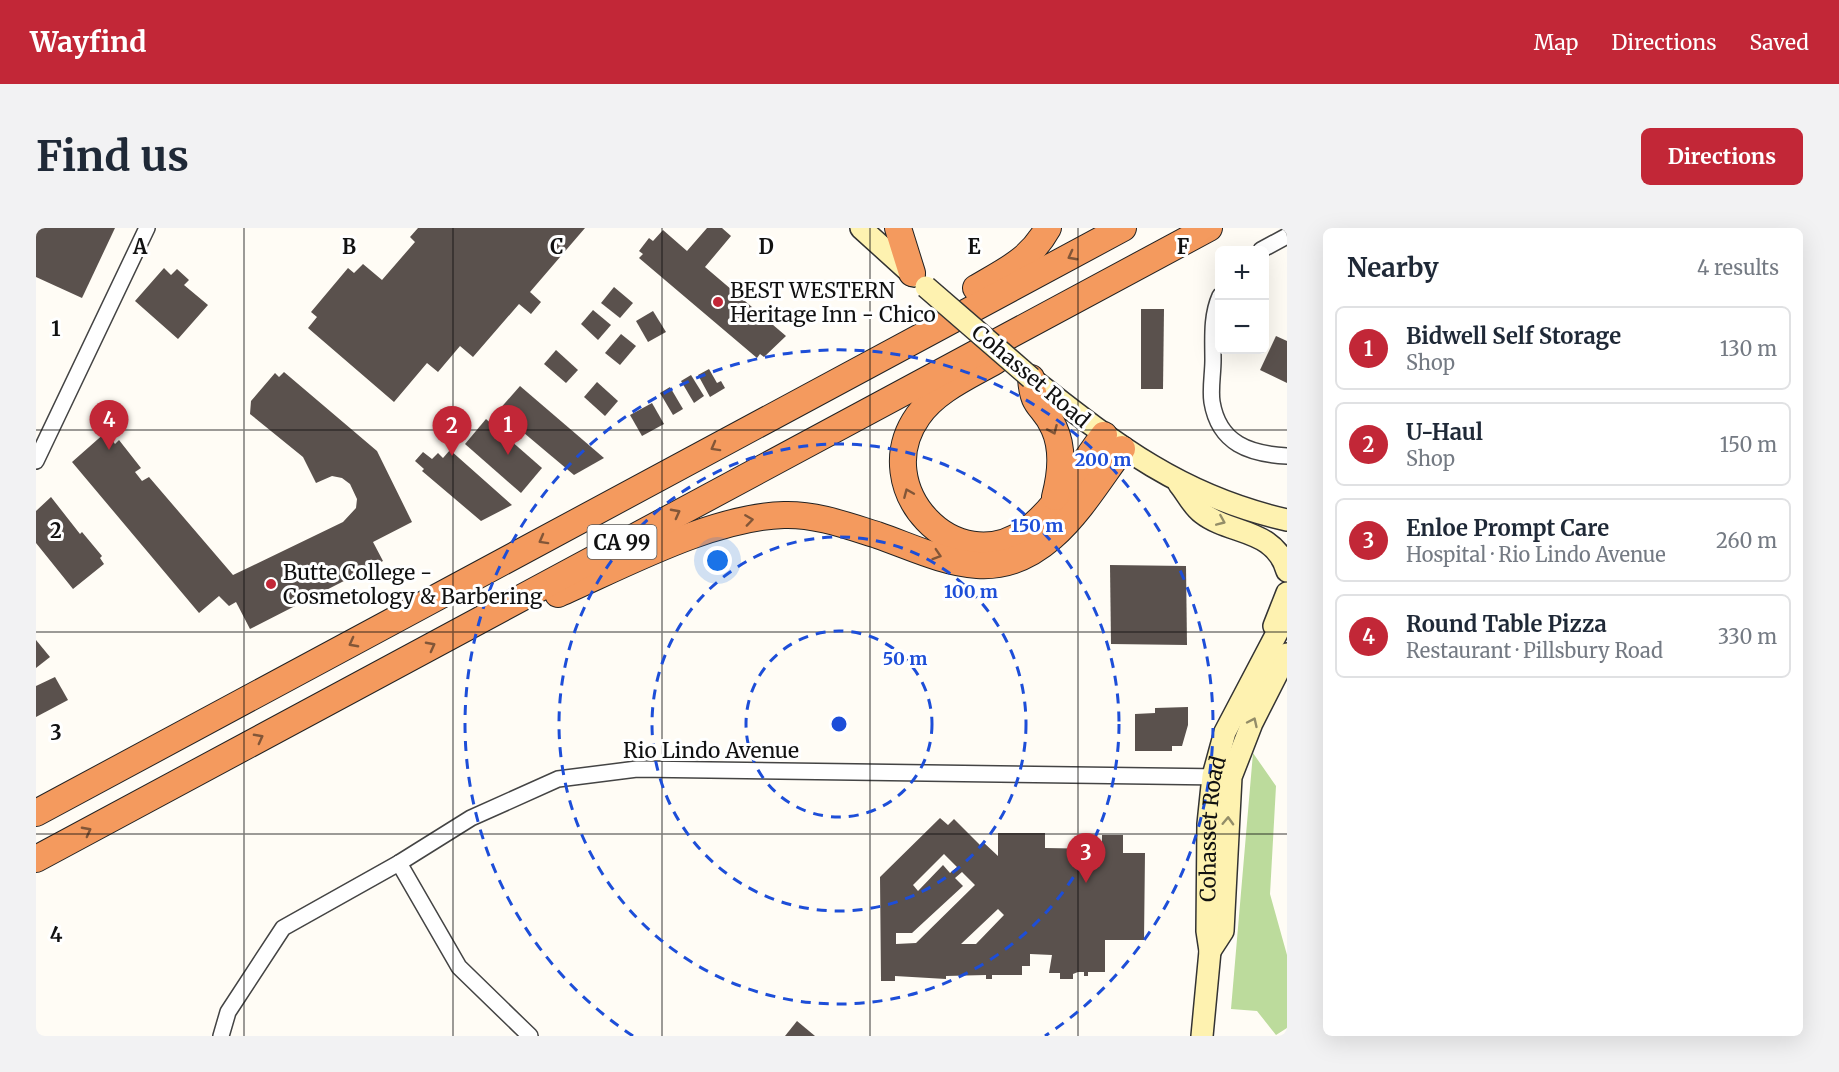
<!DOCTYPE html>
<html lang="en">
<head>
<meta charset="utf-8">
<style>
  body { margin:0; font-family:Merriweather,serif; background:#f2f2f3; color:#1f2937 }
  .controls { position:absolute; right:18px; top:18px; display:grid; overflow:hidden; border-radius:9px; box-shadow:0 6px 24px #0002 }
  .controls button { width:54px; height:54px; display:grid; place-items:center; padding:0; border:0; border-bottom:2px solid #e0e1e3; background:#fff; color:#1f2937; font:30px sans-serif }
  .you { position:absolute; left:682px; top:333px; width:21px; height:21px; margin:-15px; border:4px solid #fff; border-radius:50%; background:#1a73e8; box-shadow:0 0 0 9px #1a73e833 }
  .badge { display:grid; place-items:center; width:39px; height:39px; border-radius:50%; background:#c22737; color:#fff; font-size:20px; font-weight:700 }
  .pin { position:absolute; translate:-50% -50px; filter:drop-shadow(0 2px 3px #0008) }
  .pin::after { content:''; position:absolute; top:32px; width:21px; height:18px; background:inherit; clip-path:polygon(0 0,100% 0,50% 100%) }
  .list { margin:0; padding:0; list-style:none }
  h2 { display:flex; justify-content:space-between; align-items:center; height:78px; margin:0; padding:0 24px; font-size:26px }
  h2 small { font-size:20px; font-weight:400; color:#747a83 }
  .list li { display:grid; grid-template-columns:39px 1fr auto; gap:18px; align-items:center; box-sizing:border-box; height:84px; margin:0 12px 12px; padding:0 12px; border:2px solid #e0e1e3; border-radius:9px }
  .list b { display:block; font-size:22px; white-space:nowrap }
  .list p { margin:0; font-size:20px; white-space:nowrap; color:#747a83 }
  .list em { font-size:20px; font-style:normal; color:#747a83 }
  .map { position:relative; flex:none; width:1251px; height:808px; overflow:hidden; border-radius:9px }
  header { display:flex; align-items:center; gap:36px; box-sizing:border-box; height:84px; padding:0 30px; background:#c22737; color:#fff }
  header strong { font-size:28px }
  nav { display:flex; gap:33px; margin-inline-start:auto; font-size:21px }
  .intro { display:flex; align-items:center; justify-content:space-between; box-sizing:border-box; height:144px; padding:0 36px }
  h1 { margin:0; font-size:42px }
  .button { padding:15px 27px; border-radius:9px; background:#c22737; color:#fff; font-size:21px; font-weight:700 }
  main { display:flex; gap:36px; padding:0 36px }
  aside { flex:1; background:#fff; border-radius:9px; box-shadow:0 6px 24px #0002 }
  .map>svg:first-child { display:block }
</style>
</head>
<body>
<header>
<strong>Wayfind</strong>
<nav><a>Map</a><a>Directions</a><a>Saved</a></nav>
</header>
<div class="intro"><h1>Find us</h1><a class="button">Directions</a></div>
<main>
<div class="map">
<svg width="1251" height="808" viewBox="0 0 1251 808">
  <rect width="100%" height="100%" fill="#fffcf5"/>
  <!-- forest -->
  <path fill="#bcdb9c" d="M1217,525L1240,558L1234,666L1251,727V800L1240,807L1221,783L1195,781Z"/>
  <!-- building -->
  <g fill="#5a514d" fill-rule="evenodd">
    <path d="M0,0H79L46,70L0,49Z"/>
    <path d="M382,0H549L494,64L505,74L495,86L483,76L437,129L424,118L402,144L391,135L358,174L272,100L281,89L275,84L312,40L318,45L327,36L346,52L379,14L374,9Z"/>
    <path d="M671,0H686L695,8L669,39L750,108L728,129L724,126L721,130L603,30L607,26L603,23L613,10L617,13L627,2L651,23Z"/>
    <path d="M128,40L135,47L141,41L153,52L148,57L172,77L142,111L99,73Z"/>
    <path d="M578,59L597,75L584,90L565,75Z"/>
    <path d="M1105,81H1128L1127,161H1105Z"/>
    <path d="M557,82L575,97L562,112L545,96Z"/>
    <path d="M617,83L630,104L612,114L600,93Z"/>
    <path d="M585,106L600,118L584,137L569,125Z"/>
    <path d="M1240,108L1251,113V155L1224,142Z"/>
    <path d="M520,122L542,142L530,155L508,136Z"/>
    <path d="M673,141L681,155L685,153L689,160L674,169L662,147Z"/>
    <path d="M248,144L341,223L376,294L337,314L347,333L214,401L200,374L193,378L183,368L163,385L36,234L70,204L79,216L83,212L105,240L99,244L106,253L113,249L197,347L307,294L320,280L321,271L314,256L306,250L296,248L280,255L267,229L214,186L215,173L239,145L243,149Z"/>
    <path d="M655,147L668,168L658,175L645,153Z"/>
    <path d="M561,154L582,173L569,188L548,169Z"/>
    <path d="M484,158L568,230L538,247L462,183Z"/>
    <path d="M634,159L647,181L637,187L624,165Z"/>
    <path d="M616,175L628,196L606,208L594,187Z"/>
    <path d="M450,191L506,240L485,265L429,216Z"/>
    <path d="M414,222L476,277L445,293L386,243L388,241L379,233L387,224L396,231L402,225L407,230Z"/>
    <path d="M15,269L44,306L46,304L66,328L64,330L68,336L37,361L0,315V283Z"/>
    <path d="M1074,337L1150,338L1151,417L1075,416Z"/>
    <path d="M0,412L14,429L0,440Z"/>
    <path d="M19,449L32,472L0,489V458Z"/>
    <path d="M1152,479V497L1146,518H1136V523H1099V486L1119,485V480Z"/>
    <path d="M904,590L912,597L918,591L944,617L947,614L962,628V605H1009V620L1066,621V607H1087V625H1109L1108,712H1069V744H1052V748H1048V744H1042L1037,746V751H1024V745H1013L1016,727L994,726V738H986V747H956V751H950V747L910,748V751L859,748V753H845L844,649ZM908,626L921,639L914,645L907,637L882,663L877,657ZM926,644L939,657L880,715L860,716V705H876L927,658L919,650ZM962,681L968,687L940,716H925Z"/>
    <path d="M761,793L779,808H749Z"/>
  </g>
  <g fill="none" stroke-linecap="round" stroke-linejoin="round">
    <!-- street casing -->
    <g stroke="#444" stroke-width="18">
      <g id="street">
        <path d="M1225,22L1251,8"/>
        <path d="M1184,68C1175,88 1177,111 1177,132C1177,146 1174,161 1176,174C1183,216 1214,226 1251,228"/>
        <path d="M0,233L111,0"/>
        <path d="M363,635L423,739L494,808"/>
        <path d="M185,808L192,784L247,700L363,635L435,590L522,551L601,541L1187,549"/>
      </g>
    </g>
    <!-- secondary casing -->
    <g stroke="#333" stroke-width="24">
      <g id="secondary">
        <path d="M825,0L878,48"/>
        <path d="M995,150C1079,216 1144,268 1251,292"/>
        <path d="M1143,256C1150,264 1157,279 1166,285C1194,307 1239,300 1251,343"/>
        <path d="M1238,398L1251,365"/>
        <path d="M1174,723L1187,703L1195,549L1216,495L1251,426"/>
        <path id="s1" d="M1166,808L1174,723L1171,703L1172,596L1177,548L1189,504L1251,386"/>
      </g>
    </g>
    <!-- highway casing -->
    <g stroke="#222" stroke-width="28">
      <g id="highway">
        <path d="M862,0L876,45"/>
        <path d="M940,60C971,42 994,32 1012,0"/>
        <path d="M959,133C933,148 900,162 882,188C831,260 920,354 990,303C1020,282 1045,237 1068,207"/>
        <path d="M995,150C997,182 1007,175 1018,200C1028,222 1025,246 1019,269"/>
        <path d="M522,366C588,337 676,289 748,287C780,286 812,298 841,307C873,318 908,335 941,337C1012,342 1050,269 1086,221"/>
        <path d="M0,585L1087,0"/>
        <path d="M0,631L1173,0"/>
      </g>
    </g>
    <!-- street -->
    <use href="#street" stroke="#fff" stroke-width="15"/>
    <!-- secondary -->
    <use href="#secondary" stroke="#fef2b0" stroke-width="21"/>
    <!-- highway -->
    <use href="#highway" stroke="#f49a5e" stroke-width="26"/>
    <!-- secondary-bridge casing -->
    <g stroke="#333" stroke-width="24" stroke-linecap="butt">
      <path id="secondary-bridge" d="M890,59L995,150"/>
    </g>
    <!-- secondary-bridge -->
    <use href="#secondary-bridge" stroke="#fef2b0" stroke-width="21"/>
  </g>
  <!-- one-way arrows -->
  <defs><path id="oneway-chevron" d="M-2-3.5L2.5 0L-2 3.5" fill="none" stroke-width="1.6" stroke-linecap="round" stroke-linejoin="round" transform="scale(1.5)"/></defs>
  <g stroke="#825638">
    <use href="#oneway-chevron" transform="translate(1036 28) rotate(152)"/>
    <use href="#oneway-chevron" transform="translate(1017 202) rotate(66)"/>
    <use href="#oneway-chevron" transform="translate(679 219) rotate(151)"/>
    <use href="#oneway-chevron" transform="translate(872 265) rotate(-113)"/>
    <use href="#oneway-chevron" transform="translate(640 285) rotate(-28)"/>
    <use href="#oneway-chevron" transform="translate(713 292) rotate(-8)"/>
    <use href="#oneway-chevron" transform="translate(507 312) rotate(151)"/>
    <use href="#oneway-chevron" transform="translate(901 327) rotate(18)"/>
    <use href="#oneway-chevron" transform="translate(317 415) rotate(152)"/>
    <use href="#oneway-chevron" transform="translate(395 418) rotate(-28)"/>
    <use href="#oneway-chevron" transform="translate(223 510) rotate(-28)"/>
    <use href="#oneway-chevron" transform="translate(51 603) rotate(-28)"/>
  </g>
  <g stroke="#938d68">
    <use href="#oneway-chevron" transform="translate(1185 293) rotate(23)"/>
    <use href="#oneway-chevron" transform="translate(1217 494) rotate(-65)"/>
    <use href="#oneway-chevron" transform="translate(1192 593) rotate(-88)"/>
  </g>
  <!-- grid -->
  <path fill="none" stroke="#111" stroke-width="1.5" stroke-opacity="0.55" d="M208,0V808M417,0V808M626,0V808M834,0V808M1042,0V808M0,202H1251M0,404H1251M0,606H1251"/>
  <!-- distance rings -->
  <g fill="none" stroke="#1d4ed8" stroke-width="3" stroke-dasharray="10 8">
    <circle cx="803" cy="496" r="93"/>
    <circle cx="803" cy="496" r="187"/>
    <circle cx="803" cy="496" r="280"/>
    <path d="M597 808A374 374 0 1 1 1009 808"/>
  </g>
  <!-- markers -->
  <g fill="#c22737" stroke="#fff" stroke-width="2">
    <circle cx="682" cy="74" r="6"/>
    <circle cx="235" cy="356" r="6"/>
  </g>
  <g text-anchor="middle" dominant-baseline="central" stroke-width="6" stroke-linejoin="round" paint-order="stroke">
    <!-- shield labels -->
    <rect fill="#fff" stroke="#585858" stroke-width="1.5" x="551.5" y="297" width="69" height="34" rx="4.5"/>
    <g font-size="20" font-weight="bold" fill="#111">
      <text x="586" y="314">CA 99</text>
    </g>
    <!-- poi labels -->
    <g font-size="21" fill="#111" stroke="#fff" text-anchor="start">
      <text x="694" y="62">BEST WESTERN<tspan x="694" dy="24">Heritage Inn - Chico</tspan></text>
      <text x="247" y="344">Butte College -<tspan x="247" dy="24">Cosmetology &amp; Barbering</tspan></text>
    </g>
    <!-- street labels -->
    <g font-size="21" fill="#111" stroke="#fff">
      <text transform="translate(995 148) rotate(40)">Cohasset Road</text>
      <text x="675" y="522">Rio Lindo Avenue</text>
      <text stroke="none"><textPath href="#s1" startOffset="208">Cohasset Road</textPath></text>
    </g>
  </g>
  <g font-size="20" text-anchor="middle" font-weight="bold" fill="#111" stroke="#fff" stroke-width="6" stroke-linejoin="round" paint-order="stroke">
    <text x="104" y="26">A</text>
    <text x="313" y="26">B</text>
    <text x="521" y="26">C</text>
    <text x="730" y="26">D</text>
    <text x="938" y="26">E</text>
    <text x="1147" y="26">F</text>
    <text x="20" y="108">1</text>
    <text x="20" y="310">2</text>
    <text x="20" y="512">3</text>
    <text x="20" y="714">4</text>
  </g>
  <circle cx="803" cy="496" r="9" fill="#1d4ed8" stroke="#fff" stroke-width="3"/>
  <g font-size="18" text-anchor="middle" font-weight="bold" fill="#1d4ed8" stroke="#fff" stroke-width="6" stroke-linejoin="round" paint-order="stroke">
    <text x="1067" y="238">200 m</text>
    <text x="1001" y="304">150 m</text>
    <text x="935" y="370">100 m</text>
    <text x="869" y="437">50 m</text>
  </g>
</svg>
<div class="controls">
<button>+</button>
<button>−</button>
</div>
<div class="you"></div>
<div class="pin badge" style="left:472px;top:227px">1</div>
<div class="pin badge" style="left:416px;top:228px">2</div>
<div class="pin badge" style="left:1050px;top:655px">3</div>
<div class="pin badge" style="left:73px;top:222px">4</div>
</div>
<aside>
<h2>Nearby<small>4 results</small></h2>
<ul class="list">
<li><span class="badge">1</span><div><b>Bidwell Self Storage</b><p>Shop</p></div><em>130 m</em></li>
<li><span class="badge">2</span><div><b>U-Haul</b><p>Shop</p></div><em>150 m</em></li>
<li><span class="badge">3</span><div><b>Enloe Prompt Care</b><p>Hospital · Rio Lindo Avenue</p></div><em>260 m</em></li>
<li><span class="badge">4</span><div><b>Round Table Pizza</b><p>Restaurant · Pillsbury Road</p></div><em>330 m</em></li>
</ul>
</aside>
</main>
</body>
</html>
